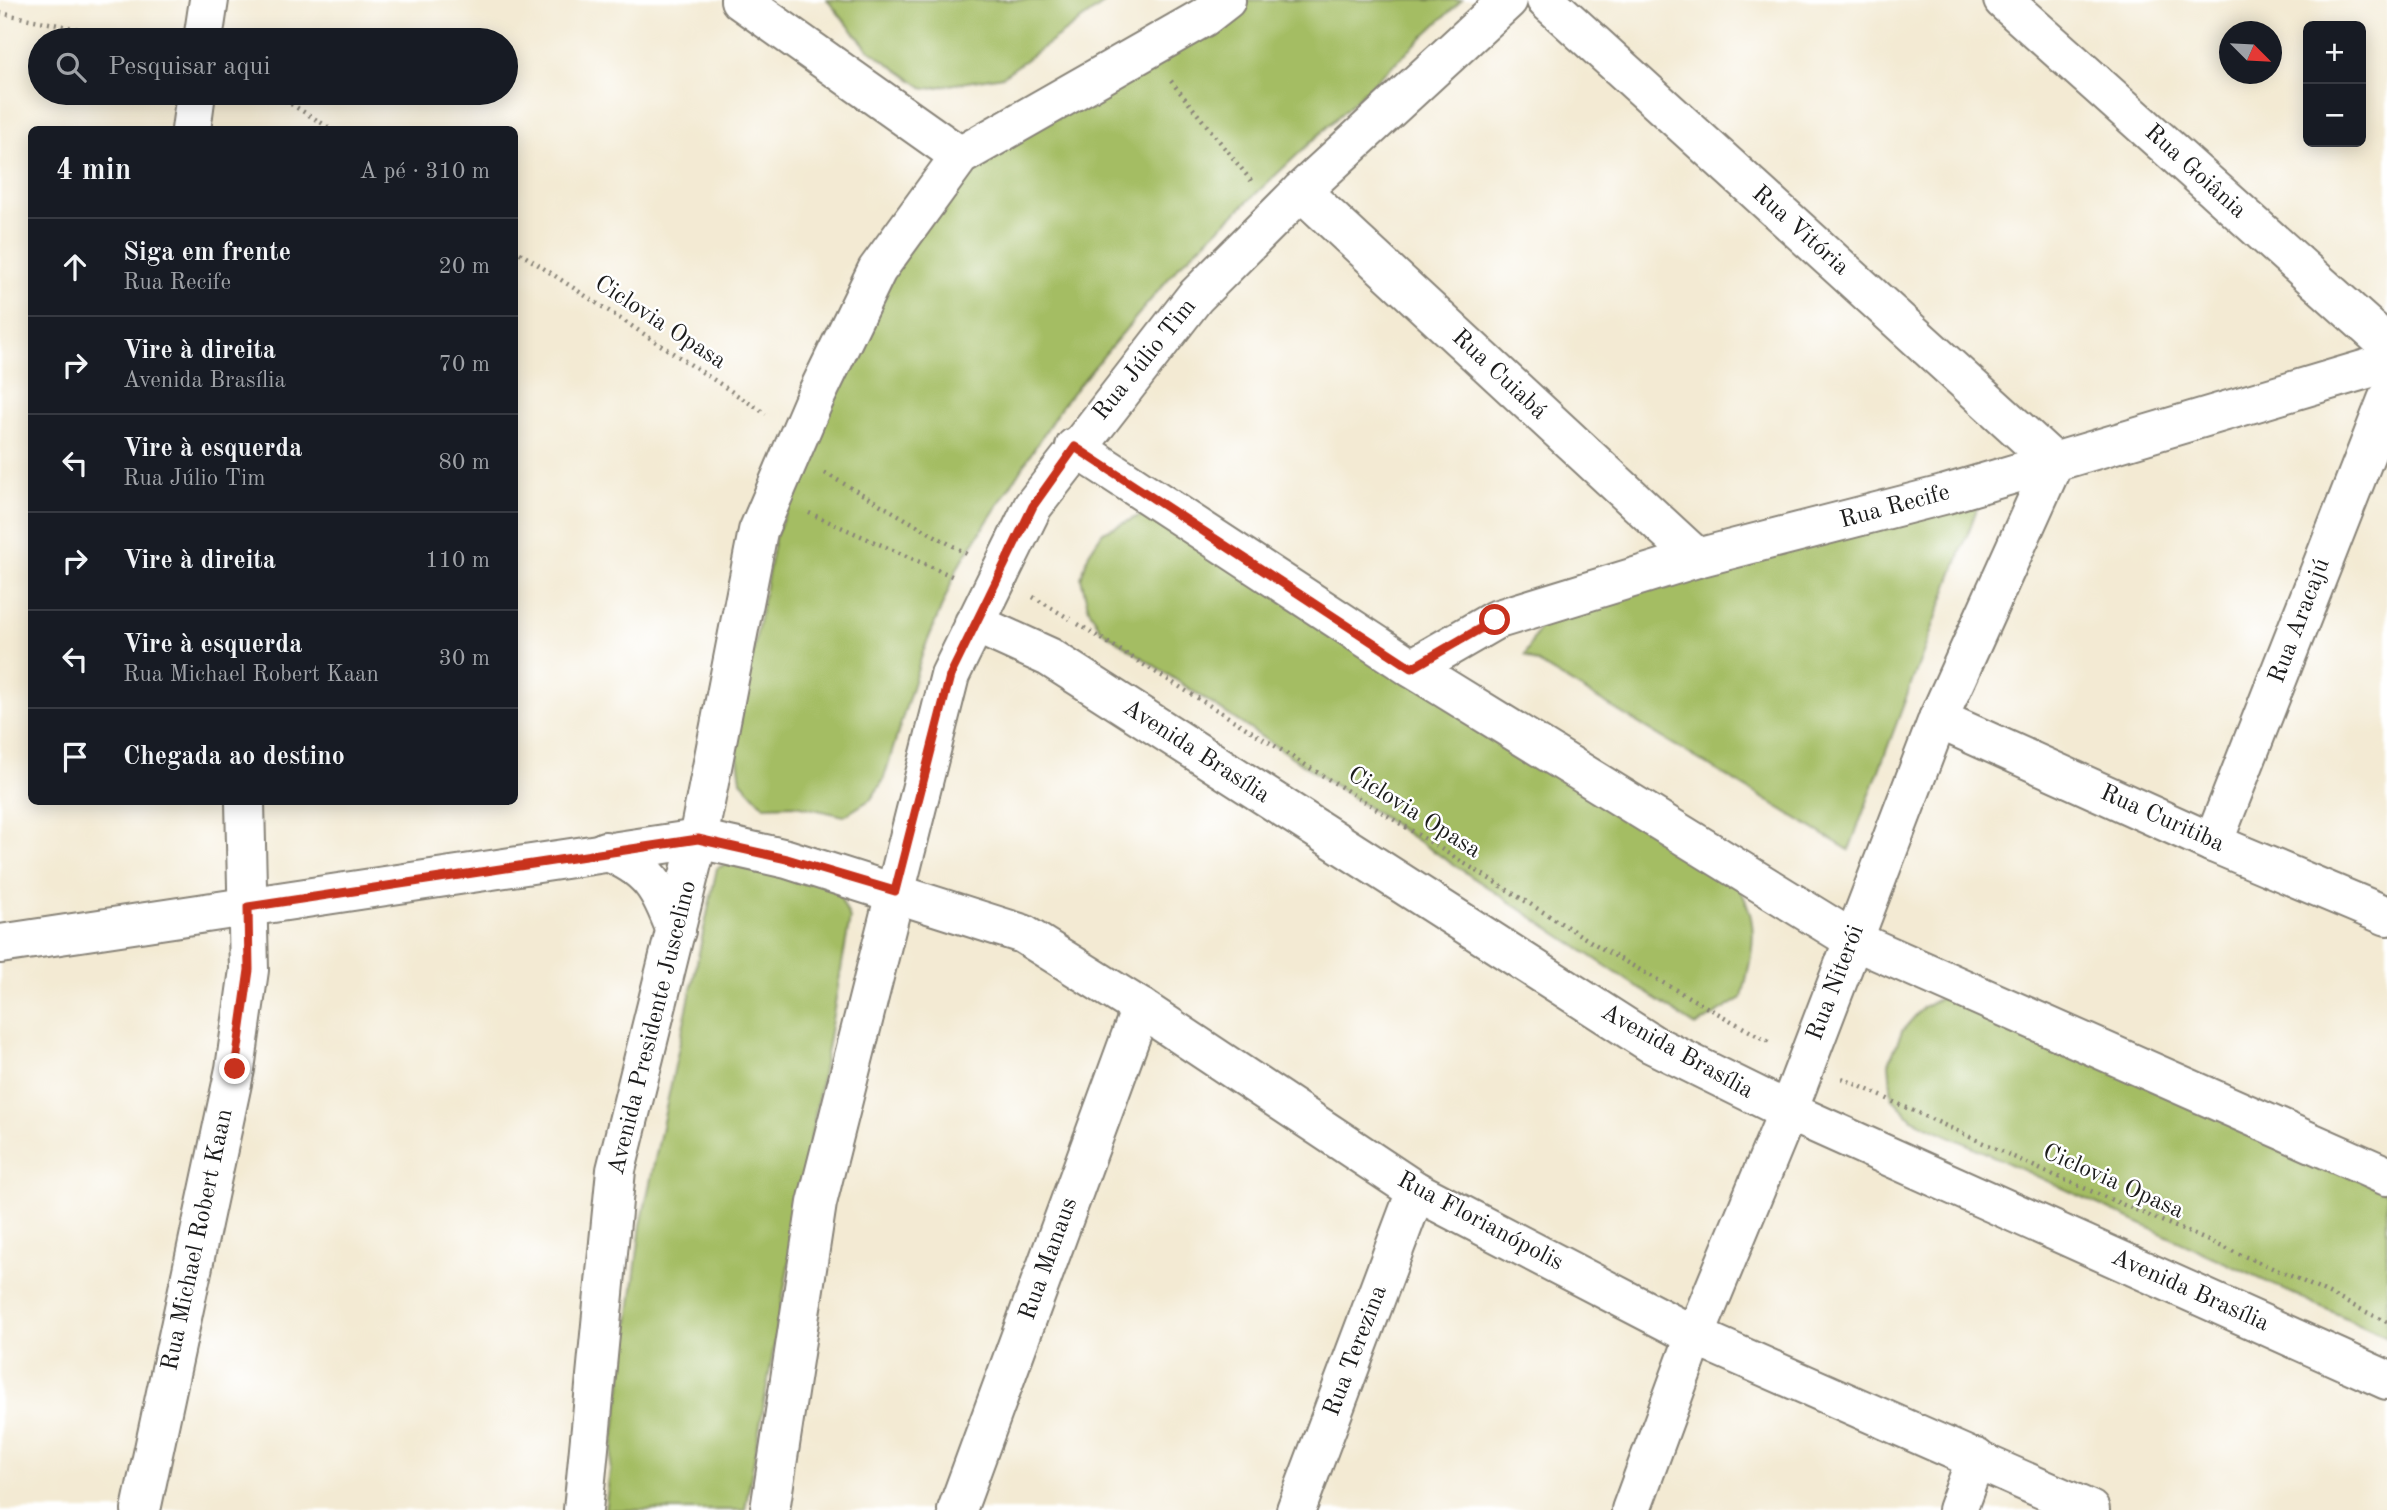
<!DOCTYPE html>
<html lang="pt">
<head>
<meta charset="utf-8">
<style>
  body { margin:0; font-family:"Old Standard TT",serif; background:#242831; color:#f1f3f6 }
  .controls { position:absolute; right:21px; top:21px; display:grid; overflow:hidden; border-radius:10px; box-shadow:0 4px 18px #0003 }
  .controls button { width:63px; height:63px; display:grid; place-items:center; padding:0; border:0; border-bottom:2px solid #363941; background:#171b24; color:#f1f3f6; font:35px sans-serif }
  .compass { position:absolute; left:2219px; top:21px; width:63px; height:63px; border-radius:50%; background:#171b24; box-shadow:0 4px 18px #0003; rotate:114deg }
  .stop { position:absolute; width:21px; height:21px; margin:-16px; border:5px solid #c8321e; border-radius:50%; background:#fff }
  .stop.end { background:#c8321e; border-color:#fff; box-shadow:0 2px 7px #0008 }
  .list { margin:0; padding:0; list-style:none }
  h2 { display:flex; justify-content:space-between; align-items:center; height:91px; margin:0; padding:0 28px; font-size:30px }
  h2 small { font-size:23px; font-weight:400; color:#9ea1a6 }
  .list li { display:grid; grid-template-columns:46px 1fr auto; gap:21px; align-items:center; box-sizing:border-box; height:98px; padding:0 28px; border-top:2px solid #363941 }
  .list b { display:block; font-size:26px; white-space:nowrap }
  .list p { margin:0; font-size:23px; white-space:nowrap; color:#9ea1a6 }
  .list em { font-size:23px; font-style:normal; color:#9ea1a6 }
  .icon { flex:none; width:38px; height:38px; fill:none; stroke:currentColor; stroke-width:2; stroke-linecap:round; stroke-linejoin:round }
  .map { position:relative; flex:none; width:2387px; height:1510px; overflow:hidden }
  .search { position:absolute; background:#171b24; box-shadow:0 4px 18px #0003; left:28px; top:28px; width:490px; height:77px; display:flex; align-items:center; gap:18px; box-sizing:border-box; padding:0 24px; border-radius:38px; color:#9ea1a6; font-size:26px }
  .panel { position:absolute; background:#171b24; box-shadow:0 4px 18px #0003; left:28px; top:126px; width:490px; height:679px; border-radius:10px }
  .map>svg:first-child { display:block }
</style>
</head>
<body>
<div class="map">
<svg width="2387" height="1510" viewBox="0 0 2387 1510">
  <rect width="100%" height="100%" fill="#fff"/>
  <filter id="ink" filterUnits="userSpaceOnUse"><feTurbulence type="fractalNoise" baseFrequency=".0143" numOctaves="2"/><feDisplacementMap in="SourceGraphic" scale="14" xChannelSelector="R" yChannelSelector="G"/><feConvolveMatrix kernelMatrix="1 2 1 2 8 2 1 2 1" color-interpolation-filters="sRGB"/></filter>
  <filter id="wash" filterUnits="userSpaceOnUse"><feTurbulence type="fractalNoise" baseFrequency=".00686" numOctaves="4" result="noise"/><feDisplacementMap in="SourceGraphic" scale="28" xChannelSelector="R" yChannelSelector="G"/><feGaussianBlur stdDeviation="1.57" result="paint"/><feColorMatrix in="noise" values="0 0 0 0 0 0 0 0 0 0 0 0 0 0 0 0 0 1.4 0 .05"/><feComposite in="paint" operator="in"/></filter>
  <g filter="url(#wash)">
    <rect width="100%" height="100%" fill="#f3ead3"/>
    <!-- green -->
    <g fill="#a4bd63" stroke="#606c40" stroke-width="2">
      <path d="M827,0H1109L1003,76L925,89L868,49Z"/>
      <path d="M1239,0H1462L1179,266L1063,404L958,567L923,652L883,781L871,799L844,816L796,805L764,806L741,781L736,743L775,537L887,273L972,165Z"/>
      <path d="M1980,501L1849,850L1525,655L1551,604Z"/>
      <path d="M1146,513L1735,881C1763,923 1752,952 1742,998L1696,1026L1101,630L1088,607L1081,578L1089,553L1103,532Z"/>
      <path d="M743,857L834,883L850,919L745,1510H605L641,1225L717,868Z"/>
      <path d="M1948,994L2387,1192V1337L1912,1119L1892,1098L1889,1063L1902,1031L1923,1007Z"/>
    </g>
  </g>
  <g filter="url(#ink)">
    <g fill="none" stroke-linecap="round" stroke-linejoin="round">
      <!-- minor casing -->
      <g stroke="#888378" stroke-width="42">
        <g id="minor">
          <path d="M740,0L960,156"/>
          <path d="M1546,0L2054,462L1938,719L1788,1111L1695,1336L1631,1510"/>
          <path d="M2003,0L2387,344"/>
          <path d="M203,40L209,0"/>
          <path d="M191,130L196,93"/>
          <path d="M1301,191L1697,558"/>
          <path d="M1412,668L1495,620L1697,558L1943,495L2387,363"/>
          <path d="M1938,719L2213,843L2387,916"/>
          <path d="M2213,843L2387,400"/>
          <path d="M605,851C650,868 659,888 676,931"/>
          <path d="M0,944L698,839L787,859L1023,934L1141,1008L1416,1191L1695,1336L2090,1510"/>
          <path d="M141,1510L235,1069L249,970L245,802"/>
          <path d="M957,1510L1141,1008"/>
          <path d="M1296,1510L1416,1191"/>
          <path d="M1957,1510L1976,1458"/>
        </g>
      </g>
      <!-- major casing -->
      <g stroke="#888378" stroke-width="42">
        <g id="major">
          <path d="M1075,447L1412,668L1853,940L2387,1176"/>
          <path d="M974,623L1049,657L1652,1044L1788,1111L2387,1380"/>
          <path d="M583,1510L616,1170L698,839L758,531L814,400L877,270L960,156L1204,17L1226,0"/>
          <path d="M770,1510L817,1203L950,675L1033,506L1195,297L1301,191L1508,0"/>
        </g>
      </g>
      <!-- path -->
      <g stroke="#888378" stroke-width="4.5" stroke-dasharray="2 5" stroke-linecap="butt">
        <path d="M0,13L132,40"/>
        <path d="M1171,81L1253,183"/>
        <path d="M273,93L333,130"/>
        <path d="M514,249L766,414"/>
        <path d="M825,473L967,554"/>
        <path d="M809,513L954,577"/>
        <path d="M1033,597L1070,619"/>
        <path d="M1078,624L1606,951L1771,1043"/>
        <path d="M1842,1078L2044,1171L2298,1279L2387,1322"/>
      </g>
      <!-- minor -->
      <use href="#minor" stroke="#fff" stroke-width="38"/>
      <!-- major -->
      <use href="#major" stroke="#fff" stroke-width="38"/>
    </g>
  </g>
  <g fill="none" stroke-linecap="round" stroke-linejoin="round" filter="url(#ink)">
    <!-- route -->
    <path stroke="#c8321e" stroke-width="9" d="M235,1069L249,970L248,907L698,839L787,859L895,891L950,676L1033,506L1075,447L1412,668L1495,620"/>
  </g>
  <g text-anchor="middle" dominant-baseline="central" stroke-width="5" stroke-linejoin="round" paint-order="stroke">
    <!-- street labels -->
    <g font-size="24" fill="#1c1c1c" stroke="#fff">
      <text transform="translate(2195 172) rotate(42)">Rua Goiânia</text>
      <text transform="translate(1800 231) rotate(42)">Rua Vitória</text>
      <text transform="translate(660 323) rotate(33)">Ciclovia Opasa</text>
      <text transform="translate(1145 360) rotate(-51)">Rua Júlio Tim</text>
      <text transform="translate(1499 375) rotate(43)">Rua Cuiabá</text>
      <text transform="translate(1895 507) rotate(-15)">Rua Recife</text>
      <text transform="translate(2300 621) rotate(-69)">Rua Aracajú</text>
      <text transform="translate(1196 752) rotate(33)">Avenida Brasília</text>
      <text transform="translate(1414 813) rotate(32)">Ciclovia Opasa</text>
      <text transform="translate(2162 819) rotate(24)">Rua Curitiba</text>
      <text transform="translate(1836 983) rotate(-69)">Rua Niterói</text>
      <text transform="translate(653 1028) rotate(-76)">Avenida Presidente Juscelino</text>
      <text transform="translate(1677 1052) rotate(29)">Avenida Brasília</text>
      <text transform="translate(2113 1182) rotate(24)">Ciclovia Opasa</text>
      <text transform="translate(1480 1222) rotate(28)">Rua Florianópolis</text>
      <text transform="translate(198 1240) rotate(-78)">Rua Michael Robert Kaan</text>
      <text transform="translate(1049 1259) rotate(-70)">Rua Manaus</text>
      <text transform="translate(2190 1291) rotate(24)">Avenida Brasília</text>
      <text transform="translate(1356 1351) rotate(-69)">Rua Terezina</text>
    </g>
  </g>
</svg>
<div class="controls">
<button>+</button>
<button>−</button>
</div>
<svg class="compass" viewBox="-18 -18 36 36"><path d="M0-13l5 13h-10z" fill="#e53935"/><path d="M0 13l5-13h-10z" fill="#9ea1a6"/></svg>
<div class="stop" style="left:1495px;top:620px"></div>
<div class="stop end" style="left:235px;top:1069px"></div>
<div class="search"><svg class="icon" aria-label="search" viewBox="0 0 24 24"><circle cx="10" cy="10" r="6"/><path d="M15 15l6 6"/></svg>Pesquisar aqui</div>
<section class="panel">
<h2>4 min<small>A pé · 310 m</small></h2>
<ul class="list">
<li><svg class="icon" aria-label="ahead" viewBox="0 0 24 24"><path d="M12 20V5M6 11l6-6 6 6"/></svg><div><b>Siga em frente</b><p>Rua Recife</p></div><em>20 m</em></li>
<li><svg class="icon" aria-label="right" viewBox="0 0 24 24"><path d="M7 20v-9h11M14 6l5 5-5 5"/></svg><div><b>Vire à direita</b><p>Avenida Brasília</p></div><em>70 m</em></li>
<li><svg class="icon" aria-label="left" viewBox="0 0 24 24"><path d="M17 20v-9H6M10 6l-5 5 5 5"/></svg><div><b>Vire à esquerda</b><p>Rua Júlio Tim</p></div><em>80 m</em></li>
<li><svg class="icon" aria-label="right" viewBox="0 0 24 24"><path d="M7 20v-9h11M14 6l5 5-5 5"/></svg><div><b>Vire à direita</b></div><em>110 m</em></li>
<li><svg class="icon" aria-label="left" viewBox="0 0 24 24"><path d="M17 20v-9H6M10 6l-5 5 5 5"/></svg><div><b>Vire à esquerda</b><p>Rua Michael Robert Kaan</p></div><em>30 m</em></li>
<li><svg class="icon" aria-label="arrive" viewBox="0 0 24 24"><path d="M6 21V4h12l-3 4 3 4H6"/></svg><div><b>Chegada ao destino</b></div></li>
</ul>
</section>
</div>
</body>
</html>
